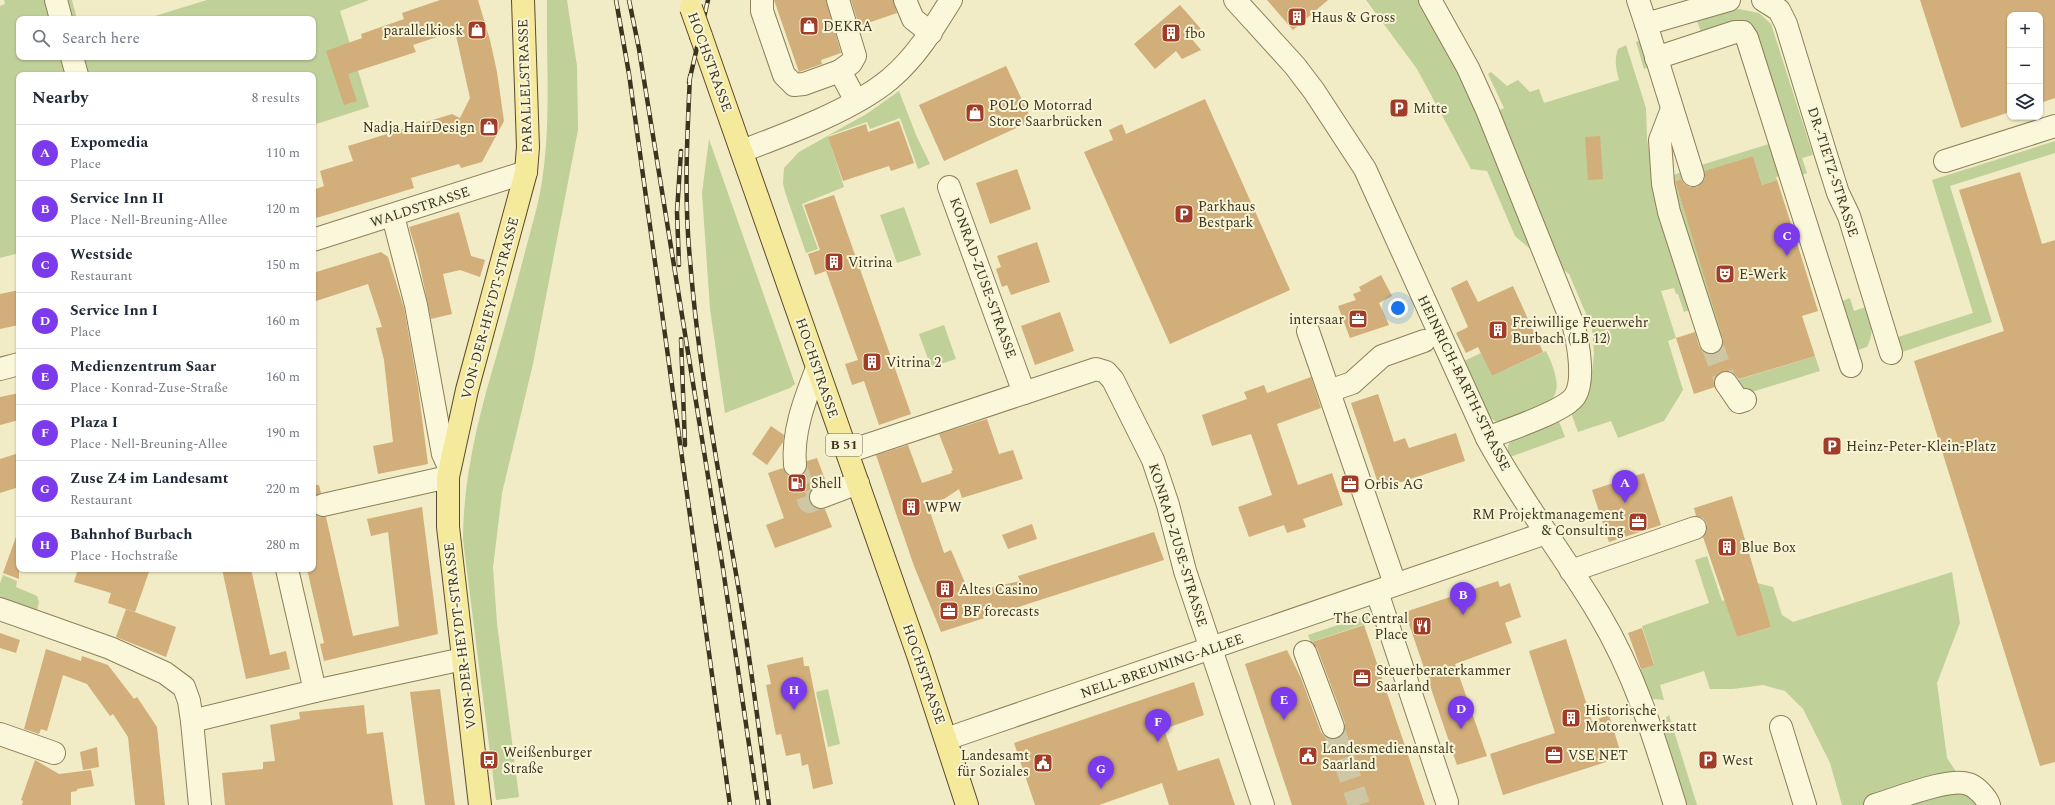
<!DOCTYPE html>
<html lang="en">
<head>
<meta charset="utf-8">
<style>
  body { margin:0; font-family:Spectral,serif; background:#f6f6f7; color:#1f2937 }
  .controls { position:absolute; right:12px; top:12px; display:grid; overflow:hidden; border-radius:8px; box-shadow:0 1px 3px #0004 }
  .controls button { width:36px; height:36px; display:grid; place-items:center; padding:0; border:0; border-bottom:1px solid #e0e1e3; background:#fff; color:#1f2937; font:20px sans-serif }
  .you { position:absolute; left:1398px; top:308px; width:14px; height:14px; margin:-10px; border:3px solid #fff; border-radius:50%; background:#1a73e8; box-shadow:0 0 0 6px #1a73e833 }
  .badge { display:grid; place-items:center; width:26px; height:26px; border-radius:50%; background:#7c3aed; color:#fff; font-size:13px; font-weight:700 }
  .pin { position:absolute; translate:-50% -33px; filter:drop-shadow(0 1px 2px #0008) }
  .pin::after { content:''; position:absolute; top:21px; width:14px; height:12px; background:inherit; clip-path:polygon(0 0,100% 0,50% 100%) }
  .list { margin:0; padding:0; list-style:none }
  h2 { display:flex; justify-content:space-between; align-items:center; height:52px; margin:0; padding:0 16px; font-size:17px }
  h2 small { font-size:13px; font-weight:400; color:#747a83 }
  .list li { display:grid; grid-template-columns:26px 1fr auto; gap:12px; align-items:center; box-sizing:border-box; height:56px; padding:0 16px; border-top:1px solid #e0e1e3 }
  .list b { display:block; font-size:15px; white-space:nowrap }
  .list p { margin:0; font-size:13px; white-space:nowrap; color:#747a83 }
  .list em { font-size:13px; font-style:normal; color:#747a83 }
  .icon { flex:none; width:22px; height:22px; fill:none; stroke:currentColor; stroke-width:2; stroke-linecap:round; stroke-linejoin:round }
  .map { position:relative; flex:none; width:2055px; height:805px; overflow:hidden }
  .search { position:absolute; background:#fff; box-shadow:0 1px 3px #0004; left:16px; top:16px; width:300px; height:44px; display:flex; align-items:center; gap:10px; box-sizing:border-box; padding:0 14px; border-radius:8px; color:#747a83; font-size:15px }
  .panel { position:absolute; background:#fff; box-shadow:0 1px 3px #0004; left:16px; top:72px; width:300px; height:500px; border-radius:8px }
  .map>svg:first-child { display:block }
</style>
</head>
<body>
<div class="map">
<svg width="2055" height="805" viewBox="0 0 2055 805">
  <rect width="100%" height="100%" fill="#f1ecc6"/>
  <!-- green -->
  <g fill="#bfd099">
    <path d="M4,0H72L77,19H19V57H313V19H145L207,0H369L340,11L369,107L313,125V75H19V253L0,258V6L5,4Z"/>
    <path d="M547,0H567L577,66L578,130L533,364L502,493L493,568L497,623L519,797L496,800L463,540C463,476 479,415 497,354C507,320 516,286 525,252C530,232 536,213 540,193C552,129 546,64 547,0Z"/>
    <path d="M1366,0H1421L1483,119L1504,108L1488,74L1491,72L1507,86L1518,80L1530,92L1539,89L1544,103L1619,80C1616,68 1614,61 1618,49L1626,45L1646,108L1647,139L1654,178L1690,310L1684,312L1678,294H1676L1674,288L1661,291L1676,338L1668,341L1683,390L1664,421L1618,438L1611,421L1578,432L1571,413L1582,404L1590,391L1594,354L1592,328L1569,274L1551,260L1529,248L1515,236L1487,171L1471,169L1417,69Z"/>
    <path d="M1739,9L1759,13L1771,24L1813,155L1802,158L1807,173L1802,175L1752,33L1701,32L1697,21L1728,11Z"/>
    <path d="M1643,39L1651,66L1644,69L1636,42Z"/>
    <path d="M899,91L916,135L930,164L918,169L900,118L870,129L867,122L828,136L844,187L802,204L818,249L806,253L785,192L783,183L784,168L799,152L868,113Z"/>
    <path d="M709,139L795,384L790,388L725,413L710,309L702,193Z"/>
    <path d="M2055,141V153L1950,186L1992,322L1899,353L1891,327L1894,325L1898,337L1973,313L1932,180Z"/>
    <path d="M1772,143L1782,175L1776,177L1777,180L1762,185L1753,156L1698,174L1695,167Z"/>
    <path d="M1684,171L1687,177L1675,181L1723,338L1715,340L1668,177Z"/>
    <path d="M904,207L921,255L897,263L880,215Z"/>
    <path d="M1850,298L1854,311L1866,307C1871,322 1875,332 1867,347L1855,351L1840,302Z"/>
    <path d="M944,325L956,359L931,367L919,334Z"/>
    <path d="M1546,351C1552,363 1563,388 1552,399C1547,405 1512,417 1503,421H1495L1487,415L1462,362L1481,353L1492,376Z"/>
    <path d="M1815,356L1820,371L1742,395L1737,380Z"/>
    <path d="M1558,419L1565,437L1510,457C1497,434 1542,425 1558,419Z"/>
    <path d="M1707,556L1722,601L1725,600L1737,637L1771,627L1757,583L1773,587L1782,615L1793,622L1952,572L1960,623L1937,683L1947,758L1978,805H1842L1830,763L1803,709L1785,691L1763,685L1733,689H1710L1704,671L1660,685L1664,700L1653,699L1647,694L1638,670L1654,664L1642,626L1709,603L1695,560Z"/>
    <path d="M3,575L17,581L16,587L37,596L39,602L37,611L0,598V583Z"/>
    <path d="M1377,612V620L1311,642L1308,635Z"/>
    <path d="M828,689L840,744L828,747L816,692Z"/>
    <path d="M1669,715L1697,805H1684L1660,726L1662,721Z"/>
  </g>
  <!-- building -->
  <g fill="#d1ae7a">
    <path d="M440,0H478L490,40L497,72L504,121L482,162L461,168L459,164L411,178L414,188L313,219V190L324,186L320,171L353,161L348,146L452,114L460,118L470,98L455,31L413,45L416,52L348,74L357,101L344,105L326,51L362,38L361,34L404,19L402,13Z"/>
    <path d="M774,0H826L841,53L821,60L822,64L799,72Z"/>
    <path d="M851,0H893L897,13L859,26Z"/>
    <path d="M1267,0H1328L1293,30Z"/>
    <path d="M1920,0H2055V98L2040,103V15H2010V112L1961,128Z"/>
    <path d="M1180,5L1201,29L1191,38L1201,50L1182,59L1176,51L1155,69L1134,44Z"/>
    <path d="M1006,66L1032,121L944,161L919,105Z"/>
    <path d="M1205,99L1290,290L1170,344L1084,152L1113,140L1109,130L1122,124L1126,134Z"/>
    <path d="M899,121L914,163L891,171L889,166L843,181L828,137L866,124L868,132Z"/>
    <path d="M1600,136L1603,179L1588,180L1585,137Z"/>
    <path d="M1753,156L1762,185L1777,180L1794,233L1818,311L1802,316L1815,356L1739,379L1732,372L1725,371L1719,373L1715,377V387L1694,394L1676,338L1695,332L1699,346L1703,352L1709,354H1715L1720,350L1723,345V339L1675,181L1681,179L1684,184L1690,187H1697L1702,183L1705,178V171Z"/>
    <path d="M1017,169L1031,209L990,224L976,183Z"/>
    <path d="M2020,172L2042,244L2055,240V762L2040,766L1914,361L2004,331L1959,190Z"/>
    <path d="M834,195L911,414L879,425L864,381L852,385L845,364L858,360L826,271L815,275L808,254L820,250L804,205Z"/>
    <path d="M459,212L471,256L485,260L480,277L460,270L443,274L452,314L431,319L418,257L409,227Z"/>
    <path d="M1037,242L1050,282L1011,295L1007,285L1002,287L996,269L1001,267L997,256Z"/>
    <path d="M381,252L388,257L404,308L418,387L428,464L378,474L373,446L393,442L384,360L376,328L382,327L368,284L313,302V273Z"/>
    <path d="M1381,275L1392,296L1379,303L1389,325L1350,338L1338,306L1356,300L1353,294L1361,291L1359,287Z"/>
    <path d="M1467,280L1478,302L1513,286L1543,352L1492,376L1478,347L1466,353L1456,333L1468,327L1451,288Z"/>
    <path d="M19,290V325L0,329V294Z"/>
    <path d="M1060,312L1074,351L1035,365L1021,326Z"/>
    <path d="M1311,377L1321,408L1277,424L1298,485L1332,473L1343,505L1303,519L1306,527L1287,533L1284,525L1249,537L1238,507L1272,495L1251,434L1212,446L1202,415L1247,399L1244,392L1264,385L1267,393Z"/>
    <path d="M19,393V420L0,425V397Z"/>
    <path d="M1378,394L1394,442L1405,438L1409,448L1456,433L1465,461L1380,489L1351,403Z"/>
    <path d="M987,419L999,454L1013,450L1023,479L962,498L959,489L944,499L927,503L944,553L951,550L969,592L1020,581L1018,576L1154,532L1164,560L941,632L914,566L876,455L908,445L922,483L952,473L951,471L953,470L939,434Z"/>
    <path d="M771,426L784,435L783,442L767,465L752,454Z"/>
    <path d="M19,453V487L0,493V459Z"/>
    <path d="M817,458L826,482L812,489L809,495V501L813,507L819,509H825L832,527L775,548L766,525L784,518L768,473L783,468L789,476L796,477L801,476L806,471L807,461Z"/>
    <path d="M1644,473L1661,525L1609,542L1592,490Z"/>
    <path d="M313,485H319L321,493L313,498Z"/>
    <path d="M1732,496L1771,627L1737,637L1703,537L1707,531V524L1703,518L1696,516L1694,508Z"/>
    <path d="M422,507L438,634L324,661L320,644L324,643L307,569H313V512L319,517H326L353,636L399,626L388,532L371,536L367,519Z"/>
    <path d="M1032,524L1037,539L1008,549L1002,535Z"/>
    <path d="M17,534L19,535V579L3,573Z"/>
    <path d="M78,569H150L135,612L108,603L111,593L74,582Z"/>
    <path d="M222,569H251L270,655L286,651L290,669L246,679Z"/>
    <path d="M1498,581L1500,587L1510,583L1521,617L1505,623L1512,643L1455,664L1487,756L1457,765L1405,612Z"/>
    <path d="M126,609L176,627L166,657L116,637Z"/>
    <path d="M1364,625L1425,805H1292L1245,664L1287,650L1301,678L1321,732L1325,737L1331,739H1337L1343,735L1345,729V723L1317,648L1312,642Z"/>
    <path d="M1642,628L1654,665L1641,669L1628,633Z"/>
    <path d="M0,633L20,640L16,653L0,648Z"/>
    <path d="M1566,639L1592,721L1609,715L1622,757L1503,795L1490,754L1555,733L1529,651Z"/>
    <path d="M46,649L81,661L82,656L108,665L134,699L137,697L157,727L165,805H135L128,737L113,714L110,716L87,684L63,675L47,731L41,729L39,734L24,729Z"/>
    <path d="M803,657L804,666H809L833,784L813,789L808,764L802,766L800,753L786,756L781,734L776,735L766,685L771,684L767,665Z"/>
    <path d="M1194,682L1204,715L1164,729L1178,771L1219,758L1235,805H1169L1162,783L1099,805H1035L1014,743Z"/>
    <path d="M440,689L455,805H425L410,692Z"/>
    <path d="M364,705L367,734L383,732L393,805H225L222,773L263,769V762L275,761L270,725L300,719L299,712Z"/>
    <path d="M97,747L99,767L83,770L80,752Z"/>
    <path d="M35,760L59,774L91,770L94,786L77,789V791L71,792V805H22L23,801L21,800Z"/>
  </g>
  <g fill="none" stroke-linecap="round" stroke-linejoin="round">
    <!-- minor-tunnel -->
    <g stroke="#cdc7a5" stroke-width="22" stroke-dasharray="22 11" stroke-linecap="butt">
      <path d="M1711,342L1726,383"/>
      <path d="M795,465L809,502L821,497"/>
      <path d="M1333,727L1359,805"/>
    </g>
    <!-- minor casing -->
    <g stroke="#8d7f5a" stroke-width="24">
      <g id="minor">
        <path d="M56,0L61,19"/>
        <path d="M762,0V11L784,75L794,85L804,84L840,71"/>
        <path d="M838,0L855,56L851,63L840,71L856,101"/>
        <path d="M905,0L913,19L931,33"/>
        <path d="M1235,0L1295,66L1314,91L1365,169L1487,438C1520,499 1563,554 1599,614C1635,674 1655,740 1675,805"/>
        <path d="M1430,0L1468,68L1487,110L1574,327C1578,343 1585,380 1575,396C1564,412 1507,430 1487,438"/>
        <path d="M1638,0L1646,24L1729,0"/>
        <path d="M1763,0L1779,10L1786,24L1826,155L1838,193L1849,216L1891,353"/>
        <path d="M1646,24L1693,175"/>
        <path d="M72,57L77,75"/>
        <path d="M1656,58L1735,32H1743L1747,38L1851,366"/>
        <path d="M1672,109L1660,140L1663,184L1669,212L1711,342"/>
        <path d="M742,151C787,134 853,110 890,79C916,57 933,29 951,0"/>
        <path d="M1945,161L2055,126"/>
        <path d="M949,187L1024,393L1096,369L1106,372L1113,380L1153,460L1168,505L1185,571L1263,805"/>
        <path d="M393,216L416,305L443,454L449,467"/>
        <path d="M313,240L526,172"/>
        <path d="M1308,331L1395,584"/>
        <path d="M0,369L19,364"/>
        <path d="M1726,383L1739,402L1745,400"/>
        <path d="M1329,391L1352,383L1382,356L1424,341"/>
        <path d="M847,452L1024,393"/>
        <path d="M795,465C792,432 805,399 817,368"/>
        <path d="M821,497L858,483"/>
        <path d="M323,505L448,477"/>
        <path d="M287,569L315,691"/>
        <path d="M1571,571L1695,528"/>
        <path d="M1377,592L1447,802"/>
        <path d="M0,609L110,648L165,673L184,687L189,701L192,721L200,805"/>
        <path d="M1305,652L1333,727"/>
        <path d="M192,721L315,691L463,659"/>
        <path d="M1781,727L1805,805"/>
        <path d="M0,734L54,753"/>
        <path d="M946,739L1546,533"/>
        <path d="M1875,805C1896,799 1949,777 1968,784C1976,786 1987,798 1989,805"/>
      </g>
    </g>
    <!-- major casing -->
    <g stroke="#5b4b2e" stroke-width="24">
      <g id="major">
        <path d="M701,36L918,655L967,805"/>
        <path d="M480,805L448,527V477L467,390L526,172L528,147L523,0"/>
      </g>
    </g>
    <!-- minor -->
    <use href="#minor" stroke="#fbf7da" stroke-width="22"/>
    <!-- major -->
    <use href="#major" stroke="#f5ea9c" stroke-width="22"/>
    <!-- rail casing -->
    <g stroke="#3d331f" stroke-width="4.5">
      <g id="rail">
        <path d="M616,0L629,74L730,805"/>
        <path d="M629,0L639,49L723,569L758,805"/>
        <path d="M690,76C687,137 684,199 690,260C699,373 721,485 740,597C751,666 760,736 769,805"/>
        <path d="M689,82L708,0"/>
        <path d="M679,265L677,212L681,151"/>
        <path d="M681,339L685,445"/>
      </g>
    </g>
    <!-- rail -->
    <use href="#rail" stroke="#f8f4d6" stroke-width="3" stroke-dasharray="9" stroke-linecap="butt"/>
    <!-- major-bridge casing -->
    <g stroke="#5b4b2e" stroke-width="24" stroke-linecap="butt">
      <path id="major-bridge" d="M691,8L701,36"/>
    </g>
    <!-- major-bridge -->
    <use href="#major-bridge" stroke="#f5ea9c" stroke-width="22"/>
  </g>
  <!-- icons -->
  <defs>
    <g id="building-square" transform="scale(1)"><rect x="-9" y="-9" width="18" height="18" rx="4" fill="#a03c27" stroke="#f8f4d6"/><path d="M-4-6H4V6H1V3H-1V6H-4ZM-2.5-4.3h1.7v1.8h-1.7ZM.8-4.3h1.7v1.8H.8ZM-2.5-1h1.7V.8h-1.7ZM.8-1h1.7V.8H.8Z" fill="#fff"/></g>
    <g id="shop-square" transform="scale(1)"><rect x="-9" y="-9" width="18" height="18" rx="4" fill="#a03c27" stroke="#f8f4d6"/><path d="M-5-2.5h2.3a2.7 3.5 0 0 1 5.4 0H5L5.5 6h-11ZM-1.5-2.5h3a1.5 2.3 0 0 0-3 0Z" fill="#fff"/></g>
    <g id="parking-square" transform="scale(1)"><rect x="-9" y="-9" width="18" height="18" rx="4" fill="#a03c27" stroke="#f8f4d6"/><path d="M-3.5-5.5H1a3.5 3.5 0 0 1 0 7H-1V5.5H-3.5ZM-1-3.4V-.6H.8a1.4 1.4 0 0 0 0-2.8Z" fill="#fff"/></g>
    <g id="theatre-square" transform="scale(1)"><rect x="-9" y="-9" width="18" height="18" rx="4" fill="#a03c27" stroke="#f8f4d6"/><path d="M-5-5.5Q0-4 5-5.5V0Q5 5 0 6Q-5 5-5 0ZM-3.3-2.5H-1v1.5H-3.3ZM1-2.5H3.3v1.5H1ZM-2.8 1Q0 5.5 2.8 1Z" fill="#fff"/></g>
    <g id="office-square" transform="scale(1)"><rect x="-9" y="-9" width="18" height="18" rx="4" fill="#a03c27" stroke="#f8f4d6"/><path d="M-6-3h4V-5.5h4V-3h4V5H-6ZM-1-4.5V-3h2v-1.5ZM-6 0V1H6V0Z" fill="#fff"/></g>
    <g id="fuel-square" transform="scale(1)"><rect x="-9" y="-9" width="18" height="18" rx="4" fill="#a03c27" stroke="#f8f4d6"/><path d="M-5.5-6h7V0h2V4h1.3V-2.5L3-4.5l.8-.8L6-3V5H2.5V1h-1V6h-7ZM-4.2-4.7v3.2H.2V-4.7Z" fill="#fff"/></g>
    <g id="restaurant-square" transform="scale(1)"><rect x="-9" y="-9" width="18" height="18" rx="4" fill="#a03c27" stroke="#f8f4d6"/><path d="M-5-6h1v4h1v-4h1v4h1v-4h1v5L-1.5 .5V6h-2V.5L-5-1ZM5-6V6H3V1.5H1.5Q1.5-4 5-6Z" fill="#fff"/></g>
    <g id="civic-square" transform="scale(1)"><rect x="-9" y="-9" width="18" height="18" rx="4" fill="#a03c27" stroke="#f8f4d6"/><path d="M-.6-6.5H3V-4.5H.6V-3L4-1V1h2V6H-6V1h2V-1L-.6-3ZM-1.2 2.5V6h2.4V2.5Z" fill="#fff"/></g>
    <g id="bus-square" transform="scale(1)"><rect x="-9" y="-9" width="18" height="18" rx="4" fill="#a03c27" stroke="#f8f4d6"/><path d="M-5-6H5V4H4V6H2V4H-2V6H-4V4H-5ZM-3.5-4V0h7V-4ZM-3.5 1.2v1.5H-2V1.2ZM2 1.2v1.5H3.5V1.2Z" fill="#fff"/></g>
  </defs>
  <g fill-rule="evenodd">
    <use href="#building-square" x="1297" y="17"/>
    <use href="#shop-square" x="809" y="26"/>
    <use href="#shop-square" x="477" y="30"/>
    <use href="#building-square" x="1171" y="33"/>
    <use href="#parking-square" x="1399" y="108"/>
    <use href="#shop-square" x="975" y="113"/>
    <use href="#shop-square" x="489" y="127"/>
    <use href="#parking-square" x="1184" y="214"/>
    <use href="#building-square" x="834" y="262"/>
    <use href="#theatre-square" x="1725" y="274"/>
    <use href="#office-square" x="1358" y="319"/>
    <use href="#building-square" x="1498" y="330"/>
    <use href="#building-square" x="872" y="362"/>
    <use href="#parking-square" x="1832" y="446"/>
    <use href="#fuel-square" x="797" y="483"/>
    <use href="#office-square" x="1350" y="484"/>
    <use href="#building-square" x="911" y="507"/>
    <use href="#office-square" x="1638" y="522"/>
    <use href="#building-square" x="1727" y="547"/>
    <use href="#building-square" x="945" y="589"/>
    <use href="#office-square" x="949" y="611"/>
    <use href="#restaurant-square" x="1422" y="626"/>
    <use href="#office-square" x="1362" y="678"/>
    <use href="#building-square" x="1571" y="718"/>
    <use href="#office-square" x="1554" y="755"/>
    <use href="#civic-square" x="1308" y="756"/>
    <use href="#bus-square" x="489" y="760"/>
    <use href="#parking-square" x="1708" y="760"/>
    <use href="#civic-square" x="1043" y="763"/>
  </g>
  <g text-anchor="middle" dominant-baseline="central" stroke-width="4" stroke-linejoin="round" paint-order="stroke">
    <!-- shield labels -->
    <rect fill="#f8f4d6" stroke="#756d56" stroke-width="1" x="826" y="434" width="36" height="22" rx="3"/>
    <g font-size="13" font-weight="bold" fill="#3d331f">
      <text x="844" y="445">B 51</text>
    </g>
    <!-- poi labels -->
    <g font-size="14" fill="#3d331f" stroke="#f8f4d6" text-anchor="start">
      <text x="1311" y="17">Haus &amp; Gross</text>
      <text x="823" y="26">DEKRA</text>
      <text x="463" y="30" text-anchor="end">parallelkiosk</text>
      <text x="1185" y="33">fbo</text>
      <text x="989" y="105">POLO Motorrad<tspan x="989" dy="16">Store Saarbrücken</tspan></text>
      <text x="1413" y="108">Mitte</text>
      <text x="475" y="127" text-anchor="end">Nadja HairDesign</text>
      <text x="1198" y="206">Parkhaus<tspan x="1198" dy="16">Bestpark</tspan></text>
      <text x="848" y="262">Vitrina</text>
      <text x="1739" y="274">E-Werk</text>
      <text x="1344" y="319" text-anchor="end">intersaar</text>
      <text x="1512" y="322">Freiwillige Feuerwehr<tspan x="1512" dy="16">Burbach (LB 12)</tspan></text>
      <text x="886" y="362">Vitrina 2</text>
      <text x="1846" y="446">Heinz-Peter-Klein-Platz</text>
      <text x="811" y="483">Shell</text>
      <text x="1364" y="484">Orbis AG</text>
      <text x="925" y="507">WPW</text>
      <text x="1624" y="514" text-anchor="end">RM Projektmanagement<tspan x="1624" dy="16">&amp; Consulting</tspan></text>
      <text x="1741" y="547">Blue Box</text>
      <text x="959" y="589">Altes Casino</text>
      <text x="963" y="611">BF forecasts</text>
      <text x="1408" y="618" text-anchor="end">The Central<tspan x="1408" dy="16">Place</tspan></text>
      <text x="1376" y="670">Steuerberaterkammer<tspan x="1376" dy="16">Saarland</tspan></text>
      <text x="1585" y="710">Historische<tspan x="1585" dy="16">Motorenwerkstatt</tspan></text>
      <text x="1322" y="748">Landesmedienanstalt<tspan x="1322" dy="16">Saarland</tspan></text>
      <text x="503" y="752">Weißenburger<tspan x="503" dy="16">Straße</tspan></text>
      <text x="1029" y="755" text-anchor="end">Landesamt<tspan x="1029" dy="16">für Soziales</tspan></text>
      <text x="1568" y="755">VSE NET</text>
      <text x="1722" y="760">West</text>
    </g>
    <!-- street labels -->
    <g font-size="14" fill="#3d331f" stroke="#f8f4d6">
      <text transform="translate(710 62) rotate(70)">HOCHSTRASSE</text>
      <text transform="translate(525 86) rotate(-92)">PARALLELSTRASSE</text>
      <text transform="translate(1833 172) rotate(72)">DR.-TIETZ-STRASSE</text>
      <text transform="translate(420 207) rotate(-18)">WALDSTRASSE</text>
      <text transform="translate(983 278) rotate(70)">KONRAD-ZUSE-STRASSE</text>
      <text transform="translate(490 308) rotate(-75)">VON-DER-HEYDT-STRASSE</text>
      <text transform="translate(817 368) rotate(71)">HOCHSTRASSE</text>
      <text transform="translate(1464 383) rotate(64)">HEINRICH-BARTH-STRASSE</text>
      <text transform="translate(1178 545) rotate(73)">KONRAD-ZUSE-STRASSE</text>
      <text transform="translate(460 636) rotate(-97)">VON-DER-HEYDT-STRASSE</text>
      <text transform="translate(1162 666) rotate(-19)">NELL-BREUNING-ALLEE</text>
      <text transform="translate(924 674) rotate(71)">HOCHSTRASSE</text>
    </g>
  </g>
</svg>
<div class="controls">
<button>+</button>
<button>−</button>
<button><svg class="icon" aria-label="layers" viewBox="0 0 24 24"><path d="M12 4l9 5-9 5-9-5zM3 14l9 5 9-5"/></svg></button>
</div>
<div class="you"></div>
<div class="pin badge" style="left:1625px;top:503px">A</div>
<div class="pin badge" style="left:1463px;top:615px">B</div>
<div class="pin badge" style="left:1787px;top:256px">C</div>
<div class="pin badge" style="left:1461px;top:729px">D</div>
<div class="pin badge" style="left:1284px;top:720px">E</div>
<div class="pin badge" style="left:1158px;top:742px">F</div>
<div class="pin badge" style="left:1101px;top:789px">G</div>
<div class="pin badge" style="left:794px;top:710px">H</div>
<div class="search"><svg class="icon" aria-label="search" viewBox="0 0 24 24"><circle cx="10" cy="10" r="6"/><path d="M15 15l6 6"/></svg>Search here</div>
<section class="panel">
<h2>Nearby<small>8 results</small></h2>
<ul class="list">
<li><span class="badge">A</span><div><b>Expomedia</b><p>Place</p></div><em>110 m</em></li>
<li><span class="badge">B</span><div><b>Service Inn II</b><p>Place · Nell-Breuning-Allee</p></div><em>120 m</em></li>
<li><span class="badge">C</span><div><b>Westside</b><p>Restaurant</p></div><em>150 m</em></li>
<li><span class="badge">D</span><div><b>Service Inn I</b><p>Place</p></div><em>160 m</em></li>
<li><span class="badge">E</span><div><b>Medienzentrum Saar</b><p>Place · Konrad-Zuse-Straße</p></div><em>160 m</em></li>
<li><span class="badge">F</span><div><b>Plaza I</b><p>Place · Nell-Breuning-Allee</p></div><em>190 m</em></li>
<li><span class="badge">G</span><div><b>Zuse Z4 im Landesamt</b><p>Restaurant</p></div><em>220 m</em></li>
<li><span class="badge">H</span><div><b>Bahnhof Burbach</b><p>Place · Hochstraße</p></div><em>280 m</em></li>
</ul>
</section>
</div>
</body>
</html>
